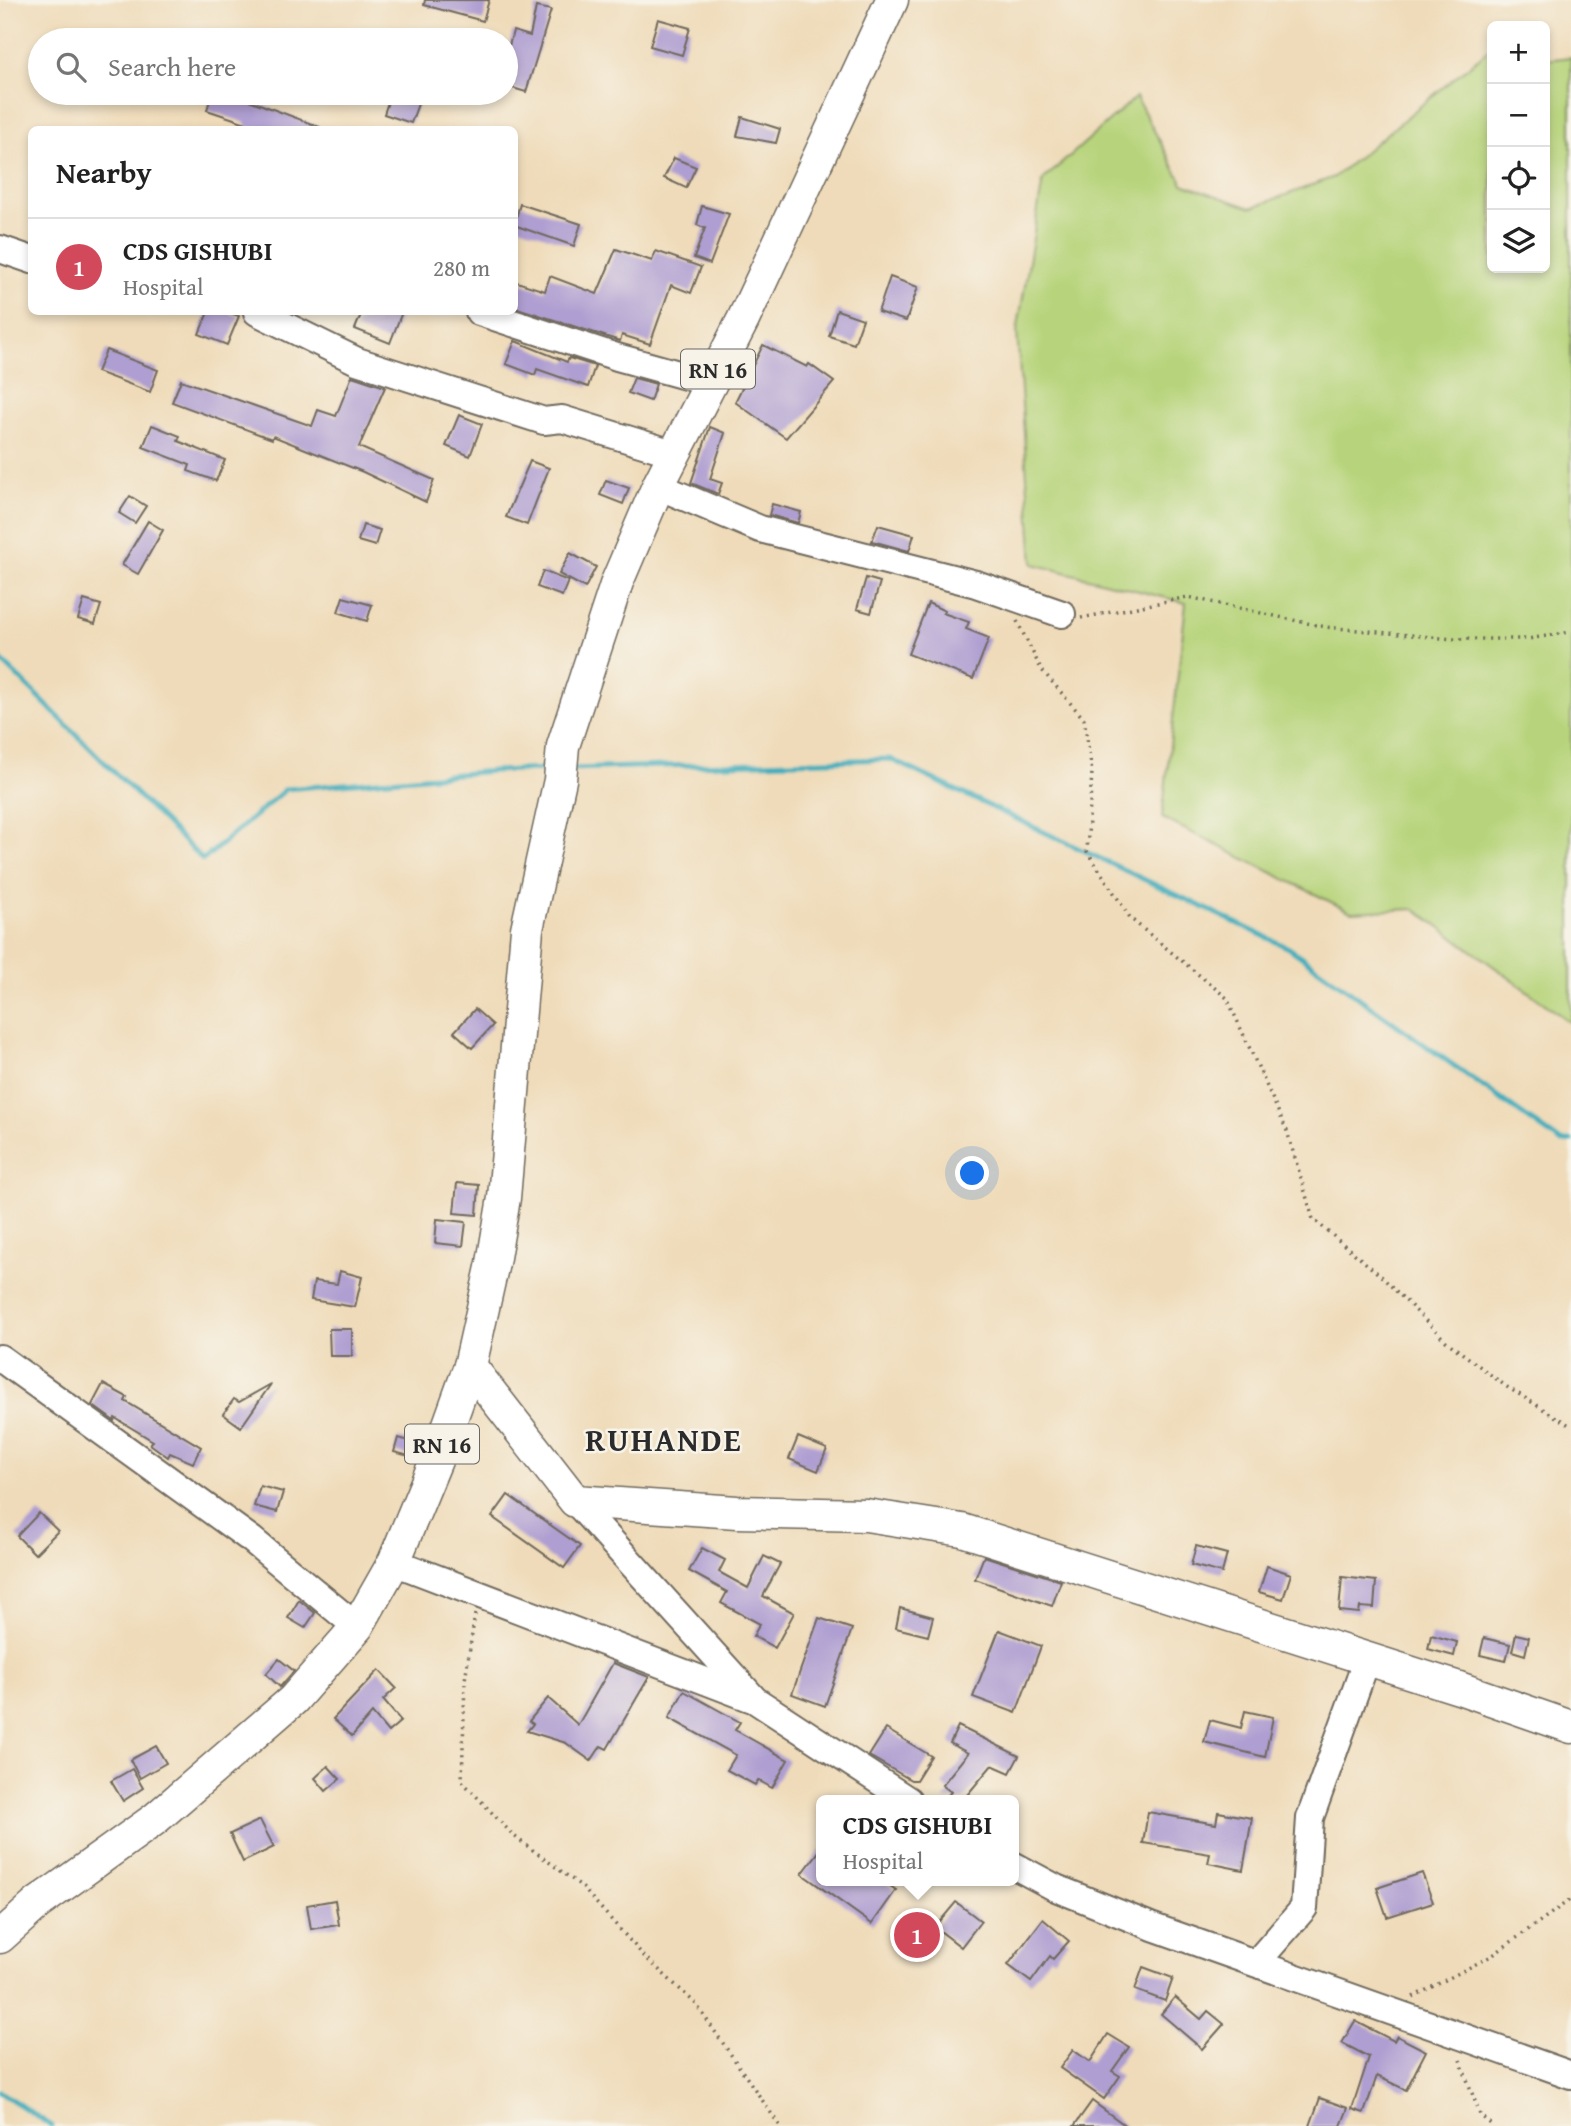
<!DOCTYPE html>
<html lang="en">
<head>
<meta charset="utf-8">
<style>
  body { margin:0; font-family:"Gentium Book Plus",serif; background:#f2f2f2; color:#222 }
  .controls { position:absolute; right:21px; top:21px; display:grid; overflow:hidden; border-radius:10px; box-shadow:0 4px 10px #0003 }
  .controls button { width:63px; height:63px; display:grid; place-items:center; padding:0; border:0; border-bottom:2px solid #e0e0e0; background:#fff; color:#222; font:35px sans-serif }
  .you { position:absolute; left:973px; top:1174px; width:24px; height:24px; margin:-18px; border:5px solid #fff; border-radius:50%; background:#1a73e8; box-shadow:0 0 0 10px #1a73e833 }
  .badge { display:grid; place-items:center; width:46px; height:46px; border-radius:50%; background:#d1495b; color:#fff; font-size:23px; font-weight:700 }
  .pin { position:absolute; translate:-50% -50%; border:4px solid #fff; box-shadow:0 2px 7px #0006 }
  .popup { position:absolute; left:816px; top:1795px; width:203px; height:91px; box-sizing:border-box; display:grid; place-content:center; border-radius:10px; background:#fff; filter:drop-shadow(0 2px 5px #0005); font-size:23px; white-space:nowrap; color:#767676 }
  .popup b { font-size:26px; color:#222 }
  .popup::after { content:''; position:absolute; left:50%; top:100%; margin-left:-14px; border:14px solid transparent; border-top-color:#fff }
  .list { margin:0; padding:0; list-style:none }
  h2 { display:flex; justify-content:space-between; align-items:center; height:91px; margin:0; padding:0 28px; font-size:30px }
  h2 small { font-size:23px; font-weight:400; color:#767676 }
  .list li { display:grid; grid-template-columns:46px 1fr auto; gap:21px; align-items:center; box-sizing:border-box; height:98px; padding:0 28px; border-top:2px solid #e0e0e0 }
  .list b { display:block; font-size:26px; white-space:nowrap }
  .list p { margin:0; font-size:23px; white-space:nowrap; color:#767676 }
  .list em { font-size:23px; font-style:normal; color:#767676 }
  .icon { flex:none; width:38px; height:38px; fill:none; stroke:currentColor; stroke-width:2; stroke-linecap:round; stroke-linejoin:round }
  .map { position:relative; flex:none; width:1571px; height:2126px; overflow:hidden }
  .search { position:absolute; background:#fff; box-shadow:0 4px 10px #0003; left:28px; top:28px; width:490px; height:77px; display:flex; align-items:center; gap:18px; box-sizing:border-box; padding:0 24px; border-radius:38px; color:#767676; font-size:26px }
  .panel { position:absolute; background:#fff; box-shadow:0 4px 10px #0003; left:28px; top:126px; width:490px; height:189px; border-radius:10px }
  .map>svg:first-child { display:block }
</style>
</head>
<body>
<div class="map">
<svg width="1571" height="2126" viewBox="0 0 1571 2126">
  <rect width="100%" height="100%" fill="#f7f3e8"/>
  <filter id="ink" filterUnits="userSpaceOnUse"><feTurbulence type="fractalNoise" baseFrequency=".0143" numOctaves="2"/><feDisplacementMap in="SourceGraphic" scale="14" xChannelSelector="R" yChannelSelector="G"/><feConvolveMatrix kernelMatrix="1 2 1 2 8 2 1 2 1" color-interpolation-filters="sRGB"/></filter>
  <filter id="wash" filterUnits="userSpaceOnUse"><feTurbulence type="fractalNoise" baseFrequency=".00686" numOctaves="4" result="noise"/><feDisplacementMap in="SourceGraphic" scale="28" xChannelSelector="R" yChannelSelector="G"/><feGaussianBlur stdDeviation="1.57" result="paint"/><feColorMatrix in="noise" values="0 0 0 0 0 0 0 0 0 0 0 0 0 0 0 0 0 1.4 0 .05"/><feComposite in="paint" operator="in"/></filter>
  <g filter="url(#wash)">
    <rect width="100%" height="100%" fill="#efdbb9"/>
    <!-- green -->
    <path fill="#b7d47b" stroke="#718053" stroke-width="2" d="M1492,47V268H1545V60L1571,57V1023L1415,909L1351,912L1162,818L1186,603L1033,564L1017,332L1043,180L1136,97L1183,184L1251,208L1334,177Z"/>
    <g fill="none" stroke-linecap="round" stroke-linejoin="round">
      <!-- stream -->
      <g stroke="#3fadbc" stroke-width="5">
        <path d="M0,659L203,860L286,789L493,771L549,769"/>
        <path d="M570,769L890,759L1289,948L1561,1142L1571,1141"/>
        <path d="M0,2092L52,2126"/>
      </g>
    </g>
    <g id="blocks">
      <!-- building -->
      <g fill="#af9ed1">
        <path d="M425,0H489L483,21L424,5Z"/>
        <path d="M536,7L551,10L526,92L506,86V68L510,54L507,53L513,31L530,36Z"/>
        <path d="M658,19L690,28L682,55L650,46Z"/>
        <path d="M212,93L241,97L320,127L319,130H257L245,126L246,123L207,110Z"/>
        <path d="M391,93H422L411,123L384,114Z"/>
        <path d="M742,117L780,129L776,143L737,136Z"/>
        <path d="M674,158L696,167L686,188L664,178Z"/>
        <path d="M520,204L581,224L574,246L514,225Z"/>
        <path d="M702,206L729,214L710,264L694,258L705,228L697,225Z"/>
        <path d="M616,249L652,261L656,251L701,267L691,293L671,285L650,344L622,335L620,341L514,307V281L545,291L550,276L597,294Z"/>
        <path d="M890,277L918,287L906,321L878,312Z"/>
        <path d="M837,310L863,319L854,344L829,336Z"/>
        <path d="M208,312H227L239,316L227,345L199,334Z"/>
        <path d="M362,312H402L390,343L355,329Z"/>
        <path d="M515,341L567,362L569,358L595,366L588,387L537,369L535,375L506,364Z"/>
        <path d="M763,345L807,367L809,364L834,382L786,438L735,402Z"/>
        <path d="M106,350L158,370L150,392L97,372Z"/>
        <path d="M352,376L385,387L359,447L434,480L426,502L363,472L273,436L272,439L172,402L181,380L312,426L318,410L336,416Z"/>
        <path d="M634,378L656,384L650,401L628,393Z"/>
        <path d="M459,415L482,424L470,456L446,446Z"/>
        <path d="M152,425L180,436L178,441L225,460L216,481L188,471L190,465L143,447Z"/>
        <path d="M710,427L725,433L710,479L722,483L718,494L691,483Z"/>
        <path d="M530,461L549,468L527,525L506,517Z"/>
        <path d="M606,480L629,488L623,504L600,495Z"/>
        <path d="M130,496L146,506L135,523L119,513Z"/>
        <path d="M772,504L801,512L798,523L769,515Z"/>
        <path d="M148,521L163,530L138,574L122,565Z"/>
        <path d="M363,525L380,530L375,546L358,541Z"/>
        <path d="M878,525L914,535L909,551L872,541Z"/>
        <path d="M570,553L596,567L585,588L559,574Z"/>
        <path d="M543,571L568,581L562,596L537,587Z"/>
        <path d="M866,578L880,582L871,613L857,609Z"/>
        <path d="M343,597L372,605L367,621L338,612Z"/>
        <path d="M84,600L101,605L95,624L78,619Z"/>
        <path d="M928,603L945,611L943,613L969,622L966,629L989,638L973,679L908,654Z"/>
        <path d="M475,1009L493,1025L472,1048L454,1032Z"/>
        <path d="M457,1183L479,1185L477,1215L454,1213Z"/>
        <path d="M437,1219L466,1222L463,1246L435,1243Z"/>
        <path d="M340,1271L362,1277L355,1307L311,1300L314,1281L337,1284Z"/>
        <path d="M329,1329H352V1356H330Z"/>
        <path d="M103,1384L127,1397L125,1401L201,1447L193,1463L170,1453L168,1457L150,1444L153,1441L115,1418L114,1421L92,1405Z"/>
        <path d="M271,1384L241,1427L223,1414L234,1399L239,1402Z"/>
        <path d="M798,1437L827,1449L818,1471L789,1459Z"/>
        <path d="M398,1438L422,1444L417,1458L394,1452Z"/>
        <path d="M260,1486L283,1492L277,1512L254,1506Z"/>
        <path d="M508,1495L580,1546L564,1568L492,1517Z"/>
        <path d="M39,1513L58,1531L35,1554L17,1536Z"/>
        <path d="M1196,1546L1227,1554L1222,1573L1191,1565Z"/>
        <path d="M702,1548L725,1560L719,1572L748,1588L764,1556L780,1564L763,1596L794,1613L775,1648L753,1636L760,1624L721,1603L727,1592L689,1571Z"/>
        <path d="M984,1556L1061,1581L1052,1606L975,1579Z"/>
        <path d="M1267,1566L1291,1574L1283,1599L1259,1592Z"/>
        <path d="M1342,1577L1376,1581L1374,1608L1360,1607L1359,1613L1339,1611Z"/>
        <path d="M299,1600L315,1613L305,1628L288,1618Z"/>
        <path d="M900,1608L933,1617L928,1636L896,1628Z"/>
        <path d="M819,1618L852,1629L825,1706L792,1694Z"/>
        <path d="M999,1630L1041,1646L1016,1713L973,1697Z"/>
        <path d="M1516,1634L1529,1637L1525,1655L1512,1651Z"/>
        <path d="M1431,1635L1457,1642L1454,1656L1428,1649Z"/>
        <path d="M1484,1638L1510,1644L1506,1661L1480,1655Z"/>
        <path d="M279,1659L294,1671L280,1687L266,1674Z"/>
        <path d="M613,1663L649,1677L607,1749L601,1746L591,1761L566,1743L527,1731L533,1724L529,1721L548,1698L578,1725Z"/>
        <path d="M379,1670L396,1688L383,1700L401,1721L388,1732L372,1713L352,1736L333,1719Z"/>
        <path d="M684,1691L740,1722L735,1730L788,1760L772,1788L758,1780L755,1785L727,1770L736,1755L669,1718Z"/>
        <path d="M1245,1711L1273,1717L1265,1757L1204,1742L1210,1720L1241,1728Z"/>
        <path d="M958,1726L1019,1756L1010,1773L992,1765L963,1800H944L951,1792L942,1785L968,1753L950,1743Z"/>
        <path d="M886,1729L931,1756L916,1780H911L869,1756Z"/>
        <path d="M156,1746L166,1763L140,1778L130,1760Z"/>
        <path d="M328,1766L340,1779L326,1791L315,1778Z"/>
        <path d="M132,1769L143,1788L123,1801L111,1781Z"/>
        <path d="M1148,1812L1216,1824L1218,1812L1252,1818L1243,1870L1208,1863L1210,1854L1143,1843Z"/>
        <path d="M260,1820L274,1847L243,1862L230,1834Z"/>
        <path d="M821,1849V1881H883L896,1890L872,1924L802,1874Z"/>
        <path d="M1422,1873L1433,1902L1387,1917L1377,1888Z"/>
        <path d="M335,1900L339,1925L311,1929L307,1905Z"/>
        <path d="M956,1902L981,1921L961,1947L935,1927Z"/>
        <path d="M1043,1919L1069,1941L1053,1959L1050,1956L1031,1982L1008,1965Z"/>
        <path d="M1143,1967L1173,1978L1165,2001L1135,1990Z"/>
        <path d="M1175,1997L1201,2019L1208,2011L1224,2024L1202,2049L1161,2014Z"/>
        <path d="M1355,2021L1394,2041L1397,2036L1426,2051L1406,2090L1377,2076L1364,2113L1352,2109L1369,2057L1342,2043Z"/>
        <path d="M1108,2034L1129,2047L1112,2071L1120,2076L1104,2099L1060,2068L1073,2050L1090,2062Z"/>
        <path d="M1320,2098L1348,2108L1341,2126H1310Z"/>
        <path d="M1092,2101L1126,2126H1074Z"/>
      </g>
    </g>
  </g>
  <g filter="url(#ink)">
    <use href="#blocks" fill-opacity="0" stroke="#70695d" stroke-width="2"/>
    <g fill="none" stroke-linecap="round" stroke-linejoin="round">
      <!-- minor casing -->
      <g stroke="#70695d" stroke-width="30">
        <g id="minor">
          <path d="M0,249L32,260"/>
          <path d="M257,312L357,361L544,421L562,419L676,454"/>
          <path d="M479,312L617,357L711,383"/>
          <path d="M658,486L760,529L976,584L1062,614"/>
          <path d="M0,1358L252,1540L357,1627"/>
          <path d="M575,1501L755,1700L908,1800"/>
          <path d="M394,1562L750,1698"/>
          <path d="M1013,1865L1056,1888L1153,1927L1571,2075"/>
          <path d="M1256,1963L1304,1908L1310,1818L1367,1659"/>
        </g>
      </g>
      <!-- major casing -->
      <g stroke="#70695d" stroke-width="35">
        <g id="major">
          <path d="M470,1366L575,1501L737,1512L866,1515L962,1530L1459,1688L1571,1727"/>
          <path d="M0,1937L38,1903L155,1819L293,1700L357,1627L394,1562L437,1458L470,1366L493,1263L504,1198L527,929L560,780L563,746L617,582L658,486L743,320L892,0"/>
        </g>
      </g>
      <!-- path -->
      <g stroke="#70695d" stroke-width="3.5" stroke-dasharray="2 5" stroke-linecap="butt">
        <path d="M1081,618L1188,597L1325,627L1453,639H1528L1571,632"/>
        <path d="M1017,621L1041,669L1084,719L1092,772L1087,851L1131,919L1227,998L1287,1131L1313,1219L1381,1276L1446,1341L1507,1387L1571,1426"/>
        <path d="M475,1614L465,1680L462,1781L514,1836L581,1886L643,1955L696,2004L780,2126"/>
        <path d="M1413,1997L1493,1955L1571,1899"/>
        <path d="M1460,2060L1480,2115L1493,2126"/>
      </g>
      <!-- minor -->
      <use href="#minor" stroke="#fff" stroke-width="26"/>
      <!-- major -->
      <use href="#major" stroke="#fff" stroke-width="32"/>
    </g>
  </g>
  <g text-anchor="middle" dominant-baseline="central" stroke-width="5" stroke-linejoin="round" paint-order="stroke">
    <!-- shield labels -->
    <g fill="#f7f3e8" stroke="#686764" stroke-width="2">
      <rect x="681" y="349.5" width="74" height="39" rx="5"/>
      <rect x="405" y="1424.5" width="74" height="39" rx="5"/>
    </g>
    <g font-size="23" font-weight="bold" fill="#2b2b2b">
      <text x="718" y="369">RN 16</text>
      <text x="442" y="1444">RN 16</text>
    </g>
    <!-- district labels -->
    <g font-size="32" font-weight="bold" letter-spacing="2" fill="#2b2b2b" stroke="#f7f3e8">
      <text x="664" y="1439">RUHANDE</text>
    </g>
  </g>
</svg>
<div class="controls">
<button>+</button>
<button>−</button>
<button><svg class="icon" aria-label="locate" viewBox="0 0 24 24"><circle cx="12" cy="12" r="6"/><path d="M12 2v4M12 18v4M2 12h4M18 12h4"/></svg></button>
<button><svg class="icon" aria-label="layers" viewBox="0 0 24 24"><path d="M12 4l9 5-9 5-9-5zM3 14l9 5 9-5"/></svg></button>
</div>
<div class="you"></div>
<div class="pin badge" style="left:917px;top:1935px">1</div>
<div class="popup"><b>CDS GISHUBI</b>Hospital</div>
<div class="search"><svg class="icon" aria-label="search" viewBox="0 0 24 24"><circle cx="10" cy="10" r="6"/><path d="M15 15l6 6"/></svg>Search here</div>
<section class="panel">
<h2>Nearby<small></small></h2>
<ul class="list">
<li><span class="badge">1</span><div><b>CDS GISHUBI</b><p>Hospital</p></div><em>280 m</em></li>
</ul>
</section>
</div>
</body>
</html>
